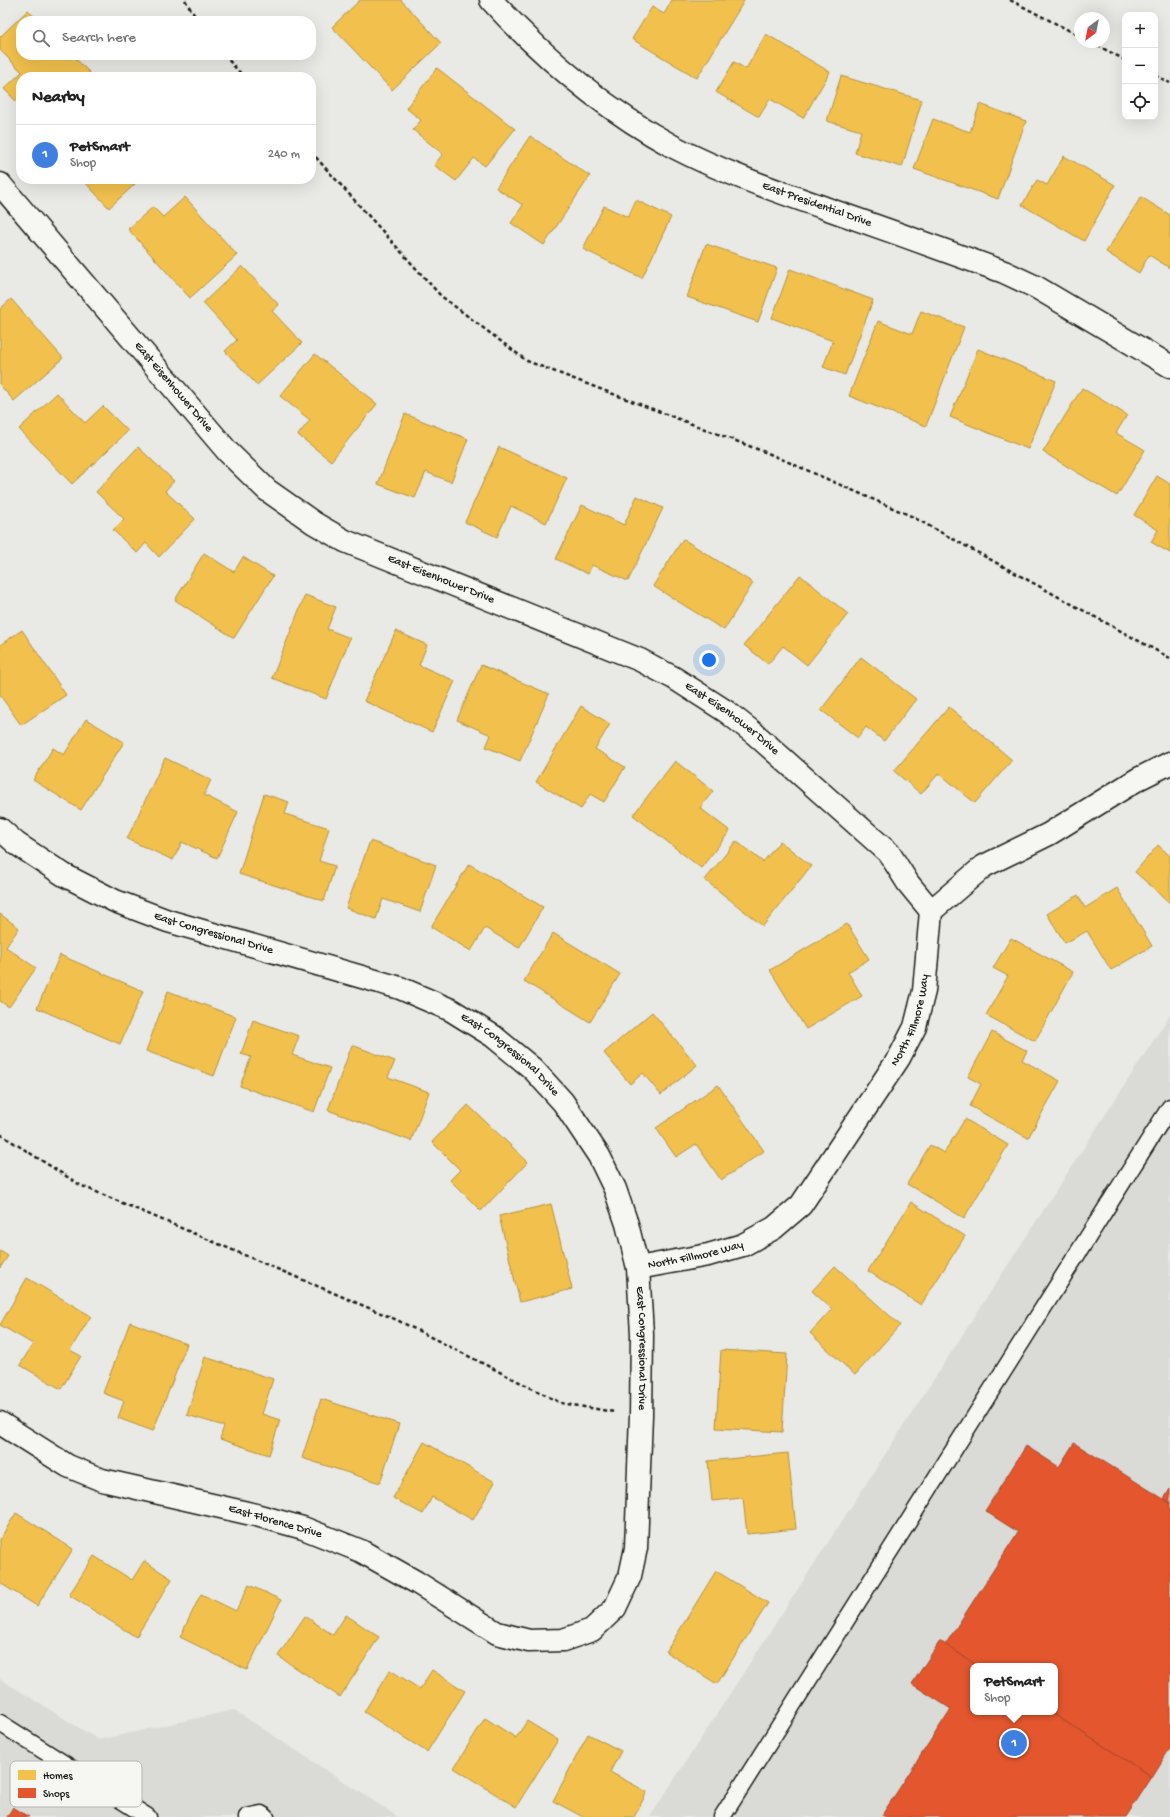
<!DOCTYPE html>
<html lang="en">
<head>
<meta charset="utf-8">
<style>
  body { margin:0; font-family:"Gochi Hand",sans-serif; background:#f2f2f2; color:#222 }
  .controls { position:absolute; right:12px; top:12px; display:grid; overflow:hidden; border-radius:8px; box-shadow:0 4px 16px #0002 }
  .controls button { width:36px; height:36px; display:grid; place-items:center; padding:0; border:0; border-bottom:1px solid #e0e0e0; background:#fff; color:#222; font:20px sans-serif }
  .compass { position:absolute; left:1074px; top:12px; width:36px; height:36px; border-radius:50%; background:#fff; box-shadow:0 4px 16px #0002; rotate:212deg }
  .you { position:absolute; left:709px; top:660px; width:14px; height:14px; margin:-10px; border:3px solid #fff; border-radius:50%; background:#1a73e8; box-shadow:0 0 0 6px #1a73e833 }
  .badge { display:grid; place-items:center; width:26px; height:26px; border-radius:50%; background:#1f6fb2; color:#fff; font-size:13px; font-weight:700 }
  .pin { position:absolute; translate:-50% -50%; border:2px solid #fff; box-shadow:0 1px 4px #0006 }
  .popup { position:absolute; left:970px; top:1663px; width:88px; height:52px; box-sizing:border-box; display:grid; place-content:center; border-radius:8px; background:#fff; filter:drop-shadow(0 1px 3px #0005); font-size:13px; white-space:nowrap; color:#767676 }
  .popup b { font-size:15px; color:#222 }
  .popup::after { content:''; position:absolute; left:50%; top:100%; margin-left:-8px; border:8px solid transparent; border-top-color:#fff }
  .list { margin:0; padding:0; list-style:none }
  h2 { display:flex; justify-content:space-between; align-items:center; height:52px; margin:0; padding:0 16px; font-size:17px }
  h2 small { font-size:13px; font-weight:400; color:#767676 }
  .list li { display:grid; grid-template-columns:26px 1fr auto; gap:12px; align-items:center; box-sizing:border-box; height:60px; padding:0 16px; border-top:1px solid #e0e0e0 }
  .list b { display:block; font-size:15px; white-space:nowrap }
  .list p { margin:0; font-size:13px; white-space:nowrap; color:#767676 }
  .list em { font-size:13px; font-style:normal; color:#767676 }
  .icon { flex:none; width:22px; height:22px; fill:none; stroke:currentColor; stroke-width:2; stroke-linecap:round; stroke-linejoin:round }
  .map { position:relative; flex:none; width:1170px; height:1817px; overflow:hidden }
  .search { position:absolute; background:#fff; box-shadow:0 4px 16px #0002; left:16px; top:16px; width:300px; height:44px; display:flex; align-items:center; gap:10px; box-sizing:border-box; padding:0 14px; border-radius:16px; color:#767676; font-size:15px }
  .panel { position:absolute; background:#fff; box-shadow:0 4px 16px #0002; left:16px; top:72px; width:300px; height:112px; border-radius:16px }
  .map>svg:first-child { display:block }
</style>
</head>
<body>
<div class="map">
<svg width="1170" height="1817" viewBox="0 0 1170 1817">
  <rect width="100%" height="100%" fill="#e9e9e5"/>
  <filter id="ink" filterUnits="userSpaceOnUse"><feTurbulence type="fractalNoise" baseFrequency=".025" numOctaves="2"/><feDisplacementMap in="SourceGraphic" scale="8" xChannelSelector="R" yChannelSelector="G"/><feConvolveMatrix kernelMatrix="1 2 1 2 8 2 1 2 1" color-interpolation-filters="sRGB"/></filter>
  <g filter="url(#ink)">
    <!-- built -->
    <g fill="#dadad6" fill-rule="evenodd">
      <path d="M1170,1015V1817H650ZM973,1666H1055V1712H973Z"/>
      <path d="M0,1679L99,1740L234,1710L398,1817H0Z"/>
    </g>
    <!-- homes -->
    <g fill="#f2c14e" stroke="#b2903f">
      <path d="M360,0H401L441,43L392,90L332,27Z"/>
      <path d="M672,0H741L744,1L697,78L632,39L652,7L664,14Z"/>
      <path d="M28,10L38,21H21V55H72L92,75L90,77H21V106L4,89L22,72L0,50V37Z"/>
      <path d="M766,34L830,72L803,118L770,99L759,117L716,92L734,62L746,69Z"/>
      <path d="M437,68L515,129L485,166L474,158L456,181L434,165L443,154L413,130L421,120L406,108Z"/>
      <path d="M841,76L922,100L902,167L855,153L861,131L827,121Z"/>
      <path d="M980,104L1026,121L998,199L914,169L933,119L970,132Z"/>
      <path d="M530,136L590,176L544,245L511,223L523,205L496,188Z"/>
      <path d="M1064,156L1115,185L1084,241L1022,205L1037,180L1047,185Z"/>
      <path d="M82,179H130L135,184L109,208Z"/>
      <path d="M185,197L237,255L190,298L128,229L153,207L163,217Z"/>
      <path d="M1141,197L1170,215V268L1149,255L1139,273L1106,252Z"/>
      <path d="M636,200L671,217L642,278L583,249L604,206L628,217Z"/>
      <path d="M706,244L777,268L758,322L687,297Z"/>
      <path d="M242,266L279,305L272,311L302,343L257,385L225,351L237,340L203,303Z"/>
      <path d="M790,269L873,300L845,375L823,367L833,341L772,318Z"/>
      <path d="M11,299L63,358L14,401L0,385V309Z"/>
      <path d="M921,311L964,327L926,426L849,396L878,321L912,334Z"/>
      <path d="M978,349L1056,381L1028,449L950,417Z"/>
      <path d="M315,354L377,404L331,461L298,435L310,420L280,396Z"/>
      <path d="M1082,388L1127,415L1116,433L1145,450L1117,496L1043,452Z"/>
      <path d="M57,393L85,423L103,406L128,431L72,484L19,429Z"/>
      <path d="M405,414L468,439L451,482L426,472L415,498L378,484Z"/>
      <path d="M138,447L174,481L165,491L195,519L159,557L146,543L137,553L113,530L124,519L96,492Z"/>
      <path d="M499,447L567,478L546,523L511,506L497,537L465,522Z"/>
      <path d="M1157,476L1170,484V553L1151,542L1158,530L1134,515Z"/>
      <path d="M637,496L663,508L628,581L592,565L588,574L556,559L582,505L624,525Z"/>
      <path d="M683,539L753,583L724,630L653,586Z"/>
      <path d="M204,553L234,572L243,557L273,576L234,638L175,600Z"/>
      <path d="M800,575L848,614L807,665L783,646L768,664L744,645Z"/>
      <path d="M305,595L336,607L327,629L350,638L326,699L272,678Z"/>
      <path d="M22,630L66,695L21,725L0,695V645Z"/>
      <path d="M396,631L427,645L419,665L455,681L432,732L364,701Z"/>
      <path d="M861,657L916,699L884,741L866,727L858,738L821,710Z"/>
      <path d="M481,665L549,694L520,761L486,747L491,735L457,720Z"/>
      <path d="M581,706L610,724L595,749L625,767L604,802L590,794L581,809L536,782Z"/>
      <path d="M949,707L1012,760L975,803L939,773L921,794L894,771Z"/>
      <path d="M86,719L124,742L81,810L33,780L53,748L64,755Z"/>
      <path d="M165,758L211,780L204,795L238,812L217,858L182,842L173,860L127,839Z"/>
      <path d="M675,761L713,791L700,808L730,831L701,868L633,815Z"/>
      <path d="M264,794L289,802L285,814L329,828L319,861L335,866L324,901L239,874Z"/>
      <path d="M370,841L436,865L420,912L383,899L376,919L346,908Z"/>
      <path d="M736,841L763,862L780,841L811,866L763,926L705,880Z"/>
      <path d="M1158,845L1170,856V903L1135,872Z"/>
      <path d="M469,864L543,907L519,948L485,928L471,951L431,927Z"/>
      <path d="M1117,888L1152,946L1111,970L1087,931L1065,943L1047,914L1078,895L1085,908Z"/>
      <path d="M0,914L19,928L6,947L36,968L9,1007L0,1001Z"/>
      <path d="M847,924L869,959L848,972L862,996L806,1029L770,970Z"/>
      <path d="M553,933L620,974L590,1022L524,981Z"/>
      <path d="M1011,938L1073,972L1035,1041L986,1015L1008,976L993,968Z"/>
      <path d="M60,955L143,991L120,1044L37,1008Z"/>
      <path d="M168,991L236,1017L214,1076L146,1051Z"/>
      <path d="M652,1012L697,1065L661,1095L643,1073L630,1084L604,1053Z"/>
      <path d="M253,1020L299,1036L292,1055L330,1068L314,1112L240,1086L251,1057L241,1054Z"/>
      <path d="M992,1032L1027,1051L1022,1060L1060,1081L1028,1138L970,1106L981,1084L968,1077Z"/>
      <path d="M352,1045L395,1061L388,1077L429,1092L411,1141L328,1110Z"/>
      <path d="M718,1085L764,1151L721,1180L696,1144L676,1157L656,1128Z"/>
      <path d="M468,1105L528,1162L481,1211L450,1180L460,1170L432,1142Z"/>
      <path d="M965,1119L1008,1145L964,1218L907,1184L930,1145L944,1153Z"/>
      <path d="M911,1202L965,1236L921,1305L868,1271Z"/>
      <path d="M551,1204L572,1289L520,1302L499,1216Z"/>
      <path d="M0,1251L8,1256L0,1268Z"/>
      <path d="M835,1266L900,1325L855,1375L810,1333L832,1309L812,1291Z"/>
      <path d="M27,1278L91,1316L70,1350L81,1356L61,1389L20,1365L33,1344L0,1325Z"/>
      <path d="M130,1322L187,1344L153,1431L118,1418L124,1401L103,1393Z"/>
      <path d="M721,1350L787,1354L782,1432L716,1428Z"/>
      <path d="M205,1357L273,1379L262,1414L280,1420L269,1455L220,1439L224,1426L187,1415Z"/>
      <path d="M321,1399L399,1424L380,1483L302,1458Z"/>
      <path d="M424,1442L495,1482L473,1520L432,1497L423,1514L393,1498Z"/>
      <path d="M788,1453L796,1529L747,1534L743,1498L712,1501L708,1461Z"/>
      <path d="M16,1513L73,1549L37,1606L0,1583V1539Z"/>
      <path d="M94,1556L132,1580L144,1561L172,1579L136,1637L69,1595Z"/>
      <path d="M716,1571L768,1603L717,1684L666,1652Z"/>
      <path d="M249,1585L281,1600L247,1670L180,1637L201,1594L236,1611Z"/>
      <path d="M346,1615L379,1637L340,1697L278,1656L305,1616L333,1635Z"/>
      <path d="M390,1670L420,1689L432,1670L465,1691L427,1752L364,1712Z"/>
      <path d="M485,1718L516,1738L527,1721L558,1740L516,1807L454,1768Z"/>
      <path d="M588,1734L621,1751L610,1772L647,1792L634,1817H583L553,1801Z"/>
    </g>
    <!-- shops -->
    <g fill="#e4572e" stroke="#a84529">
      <path d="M1074,1443L1170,1503V1748L1152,1777L1050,1712H1055V1666H978L945,1645L1018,1532L985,1511L1026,1446L1059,1467Z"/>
      <path d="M1170,1489V1503L1164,1499Z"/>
      <path d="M940,1641L978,1666H973V1712H1050L1152,1777L1126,1817H886L882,1815L951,1709L912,1684Z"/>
      <path d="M13,1807L29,1817H7Z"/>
    </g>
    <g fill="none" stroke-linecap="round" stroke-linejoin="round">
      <!-- service casing -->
      <g stroke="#1c1c1c" stroke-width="19">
        <g id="service">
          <path d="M0,1723L148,1817"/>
          <path d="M247,1817L261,1814L266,1817"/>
          <path d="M722,1817L1170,1107"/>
        </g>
      </g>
      <!-- minor casing -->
      <g stroke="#1c1c1c" stroke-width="25">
        <g id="minor">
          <path id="s1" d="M491,0C544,58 604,109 674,147C722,172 774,190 825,208C885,229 944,250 1004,272L1036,287L1170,366"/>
          <path id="s2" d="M0,184L228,452L267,490L314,523L345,541L640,660L674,678L727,712L755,734L889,853L908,883L931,911"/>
          <path id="s3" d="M0,829L17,844L64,875L115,901L168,921L400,988L451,1010L493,1036L533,1069L563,1102L599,1156L615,1189L627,1224L638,1268L642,1334L641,1415L636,1548L630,1576L615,1608L592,1630L563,1640L529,1641L497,1633L416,1582L361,1551L303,1528L256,1515L102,1480L68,1466L0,1423"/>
          <path id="s4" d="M638,1268L708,1255L743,1245L774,1228L801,1205L899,1058L915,1027L924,991L931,911L984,866L1049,834L1138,779L1170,763"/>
        </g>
      </g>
      <!-- path -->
      <g stroke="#1c1c1c" stroke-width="2.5" stroke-dasharray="4 3" stroke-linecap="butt">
        <path d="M185,0L198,21"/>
        <path d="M1010,0L1080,36"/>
        <path d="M1091,42L1125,60"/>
        <path d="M224,55L244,77"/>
        <path d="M1155,75L1170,83"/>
        <path d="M311,152L441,296L527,361L770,454L911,516L1170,658"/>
        <path d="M0,1134L80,1185L397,1320L561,1403L614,1412"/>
      </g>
      <!-- service -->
      <use href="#service" stroke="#f6f6f2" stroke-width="16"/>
      <!-- minor -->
      <use href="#minor" stroke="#f6f6f2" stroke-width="22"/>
    </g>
  </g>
  <g text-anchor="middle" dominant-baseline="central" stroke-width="4" stroke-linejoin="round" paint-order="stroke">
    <!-- street labels -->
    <g font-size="12" fill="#1c1c1c" stroke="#f6f6f2">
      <text stroke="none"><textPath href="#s1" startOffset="390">East Presidential Drive</textPath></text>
      <text stroke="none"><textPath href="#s2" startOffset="267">East Eisenhower Drive</textPath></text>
      <text stroke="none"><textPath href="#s2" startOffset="603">East Eisenhower Drive</textPath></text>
      <text stroke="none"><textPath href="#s2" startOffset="927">East Eisenhower Drive</textPath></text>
      <text stroke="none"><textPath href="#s3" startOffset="240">East Congressional Drive</textPath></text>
      <text stroke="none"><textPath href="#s4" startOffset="395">North Fillmore Way</textPath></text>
      <text stroke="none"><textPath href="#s3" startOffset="564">East Congressional Drive</textPath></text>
      <text stroke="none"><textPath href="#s4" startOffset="59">North Fillmore Way</textPath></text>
      <text stroke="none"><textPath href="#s3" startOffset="900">East Congressional Drive</textPath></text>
      <text transform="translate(275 1522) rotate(16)">East Florence Drive</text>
    </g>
  </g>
  <!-- legend -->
  <rect x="10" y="1761" width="132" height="46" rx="6" fill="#f6f6f2" stroke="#b5b5b2" stroke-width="1"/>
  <rect x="18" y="1770" width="18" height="10" fill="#f2c14e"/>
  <rect x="18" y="1788" width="18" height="10" fill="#e4572e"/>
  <g font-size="11" fill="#1c1c1c">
    <text x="43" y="1779">Homes</text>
    <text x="43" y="1797">Shops</text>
  </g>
</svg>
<div class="controls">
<button>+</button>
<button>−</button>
<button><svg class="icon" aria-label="locate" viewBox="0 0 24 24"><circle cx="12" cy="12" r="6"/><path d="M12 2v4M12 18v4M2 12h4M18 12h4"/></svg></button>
</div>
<svg class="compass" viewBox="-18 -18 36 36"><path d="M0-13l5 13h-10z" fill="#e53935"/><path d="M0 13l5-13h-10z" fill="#767676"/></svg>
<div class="you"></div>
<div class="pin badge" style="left:1014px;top:1743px;background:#3f7fe0">1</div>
<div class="popup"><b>PetSmart</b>Shop</div>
<div class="search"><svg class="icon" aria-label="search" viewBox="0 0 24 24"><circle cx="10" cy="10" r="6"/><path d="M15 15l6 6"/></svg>Search here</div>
<section class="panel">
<h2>Nearby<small></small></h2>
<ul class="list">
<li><span class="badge" style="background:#3f7fe0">1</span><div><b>PetSmart</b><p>Shop</p></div><em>240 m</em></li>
</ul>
</section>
</div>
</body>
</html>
